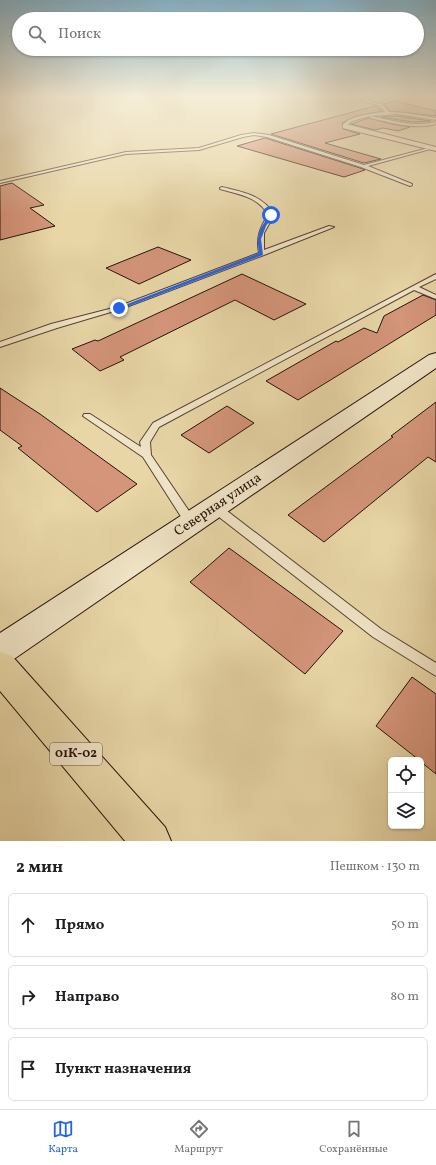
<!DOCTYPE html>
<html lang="ru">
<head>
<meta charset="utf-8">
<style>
  body { margin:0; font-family:Vollkorn,serif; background:#f6f6f6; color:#202124 }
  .controls { position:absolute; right:12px; bottom:12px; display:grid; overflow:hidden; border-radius:6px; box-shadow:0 1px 3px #0004 }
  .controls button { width:36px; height:36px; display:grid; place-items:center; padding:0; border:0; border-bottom:1px solid #e0e0e0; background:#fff; color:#202124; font:20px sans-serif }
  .stop { position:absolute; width:12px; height:12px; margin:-9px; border:3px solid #2563eb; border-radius:50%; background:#fff }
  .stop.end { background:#2563eb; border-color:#fff; box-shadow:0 1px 4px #0008 }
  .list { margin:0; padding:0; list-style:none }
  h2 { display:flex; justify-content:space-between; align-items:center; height:52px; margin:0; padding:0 16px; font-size:17px }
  h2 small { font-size:13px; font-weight:400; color:#757577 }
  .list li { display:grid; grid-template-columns:26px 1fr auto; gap:12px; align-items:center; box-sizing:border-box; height:64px; margin:0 8px 8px; padding:0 8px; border:1px solid #e0e0e0; border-radius:6px }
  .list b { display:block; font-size:15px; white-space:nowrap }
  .list em { font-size:13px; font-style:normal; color:#757577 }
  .icon { flex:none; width:22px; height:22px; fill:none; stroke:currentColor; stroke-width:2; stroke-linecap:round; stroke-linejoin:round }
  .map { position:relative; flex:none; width:436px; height:841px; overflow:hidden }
  .search { position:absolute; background:#fff; box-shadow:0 1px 3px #0004; left:12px; right:12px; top:12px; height:44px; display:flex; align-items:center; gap:10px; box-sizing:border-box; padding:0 14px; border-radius:22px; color:#757577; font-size:15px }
  .sheet { height:268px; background:#fff }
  nav { display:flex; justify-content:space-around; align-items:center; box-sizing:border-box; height:56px; border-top:1px solid #e0e0e0; background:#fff; font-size:11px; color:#757577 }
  nav a { display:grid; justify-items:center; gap:2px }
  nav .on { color:#2563eb }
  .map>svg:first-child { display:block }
</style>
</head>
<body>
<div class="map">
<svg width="436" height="841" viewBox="0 0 436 841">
  <rect width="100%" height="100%" fill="#e8d6a7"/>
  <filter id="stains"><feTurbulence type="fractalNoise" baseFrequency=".005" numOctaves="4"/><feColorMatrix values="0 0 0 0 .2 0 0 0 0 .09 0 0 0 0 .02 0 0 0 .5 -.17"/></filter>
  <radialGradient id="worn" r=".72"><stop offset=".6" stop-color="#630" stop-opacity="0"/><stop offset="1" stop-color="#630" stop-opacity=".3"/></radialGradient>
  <!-- building -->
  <g fill="#d4957a" stroke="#26120a">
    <path d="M394,101L436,111V116L390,111L384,104Z"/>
    <path d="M375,106L382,111L356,116L342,123L343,129L360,134L325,143L381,159L364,163L271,134Z"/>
    <path d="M397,116L431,121L412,122L381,117Z"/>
    <path d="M369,118L387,123L410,127L398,131L383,128L375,130L351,124Z"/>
    <path d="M265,138L360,168L365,170L344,177L237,146Z"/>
    <path d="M12,183L44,205L30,208L55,226L0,240V186Z"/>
    <path d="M158,247L191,260L139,284L106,268Z"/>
    <path d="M242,274L306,304L274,320L235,300L120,357L124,360L100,371L72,349L95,340L98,341Z"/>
    <path d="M423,295L436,300V315L298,400L266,381L336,341L338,342L364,328L377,333L384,316Z"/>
    <path d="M0,388L40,414L137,484L97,512L18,448L22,446L0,430Z"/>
    <path d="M436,402V462L428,457L324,542L288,515L393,437L391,436Z"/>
    <path d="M227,406L254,423L209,453L181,435Z"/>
    <path d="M229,548L343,631L305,674L190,582Z"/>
    <path d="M412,677L436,694V774L421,762V760H419L376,726Z"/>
  </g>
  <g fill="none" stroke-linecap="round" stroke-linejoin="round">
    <!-- lane casing -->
    <g stroke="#564331" stroke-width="2">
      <g id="lane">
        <path d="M369,97H373L366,100L382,104L389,112L406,113L436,118V120L397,114L371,116C393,121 414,127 436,122V124C414,130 393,123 371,118L370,116L352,121L348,124L347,127H345L343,125C349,116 374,113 385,112L380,106L361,100Z"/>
        <path d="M254,133L269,135L364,165L432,147L434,148L368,166L412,184V185L410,186L361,167L267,137L254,135L243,137L199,150L126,154L0,183V181L126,152L199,148L241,135Z"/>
        <path d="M222,187C242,192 263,195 274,215L264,233V250L329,226L334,227L264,255L121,309L57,328L0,347V342L51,324L117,307L259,253C256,237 260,228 268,215C259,197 238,194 220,189V188Z"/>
        <path d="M436,274V279L419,287L436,295V299L414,290L159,427L150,442L151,455L195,520L196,523L195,526L191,527L187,526L143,457L83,416L84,414H90L141,447L140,442L153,423Z"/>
        <path d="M214,503L218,504L381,629L436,663V676L373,637L210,510L209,507L210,504Z"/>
      </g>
    </g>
    <!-- street casing -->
    <g stroke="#564331" stroke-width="2">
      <path id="street" d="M343,124H346L436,147V151L343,128Z"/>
    </g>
    <!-- secondary casing -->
    <g stroke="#26120a" stroke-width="2">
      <path id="secondary" d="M436,353V368L11,661L0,666V633L429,355Z"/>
    </g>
    <!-- primary casing -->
    <g stroke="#26120a" stroke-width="2">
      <path id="primary" d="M0,652L12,656L165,827L171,841H125L0,691Z"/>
    </g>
    <!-- lane -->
    <use href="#lane" fill="#f0e4c6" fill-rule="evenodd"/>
    <!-- street -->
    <use href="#street" fill="#f0e4c6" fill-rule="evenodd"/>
    <!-- secondary -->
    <use href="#secondary" fill="#f0e4c6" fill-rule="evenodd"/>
    <!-- primary -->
    <use href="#primary" fill="#e8d6a7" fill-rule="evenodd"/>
  </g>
  <!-- sky -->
  <linearGradient id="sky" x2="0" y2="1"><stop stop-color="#87b6ce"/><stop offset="0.45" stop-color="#f5edd7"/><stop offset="1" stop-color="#f5edd7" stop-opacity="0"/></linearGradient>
  <rect width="436" height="214" fill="url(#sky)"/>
  <!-- route -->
  <path fill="#2563eb" d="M270,215H273L266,226L261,239L263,255L121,309L117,308L259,253C256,235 259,229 270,215Z"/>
  <g text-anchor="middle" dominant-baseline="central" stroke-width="3" stroke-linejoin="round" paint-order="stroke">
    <!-- shield labels -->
    <rect fill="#f0e4c6" stroke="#635142" stroke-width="1" x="50" y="743" width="52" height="22" rx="3"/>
    <g font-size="13" font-weight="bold" fill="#26120a">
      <text x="76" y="754">01К-02</text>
    </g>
    <!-- street labels -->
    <g font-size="14" fill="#26120a" stroke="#f0e4c6">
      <text transform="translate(218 505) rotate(-34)">Северная улица</text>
    </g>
  </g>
  <rect width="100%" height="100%" filter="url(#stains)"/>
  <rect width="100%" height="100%" fill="url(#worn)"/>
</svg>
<div class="controls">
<button><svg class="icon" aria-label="locate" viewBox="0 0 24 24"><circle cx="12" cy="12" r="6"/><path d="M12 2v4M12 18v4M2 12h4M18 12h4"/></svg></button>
<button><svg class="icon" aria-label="layers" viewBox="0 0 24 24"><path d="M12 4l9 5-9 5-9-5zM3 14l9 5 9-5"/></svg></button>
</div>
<div class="stop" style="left:271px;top:215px"></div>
<div class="stop end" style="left:119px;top:308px"></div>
<div class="search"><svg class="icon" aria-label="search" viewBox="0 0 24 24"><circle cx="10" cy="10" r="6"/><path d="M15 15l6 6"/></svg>Поиск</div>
</div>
<section class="sheet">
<h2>2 мин<small>Пешком · 130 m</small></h2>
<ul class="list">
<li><svg class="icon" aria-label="ahead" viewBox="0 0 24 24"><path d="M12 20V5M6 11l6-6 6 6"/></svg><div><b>Прямо</b></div><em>50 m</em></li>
<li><svg class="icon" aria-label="right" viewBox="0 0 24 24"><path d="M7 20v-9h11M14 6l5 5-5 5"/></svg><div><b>Направо</b></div><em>80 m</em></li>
<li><svg class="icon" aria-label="arrive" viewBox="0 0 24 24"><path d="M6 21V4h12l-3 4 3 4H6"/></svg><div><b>Пункт назначения</b></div></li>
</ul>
</section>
<nav>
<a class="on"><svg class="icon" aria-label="map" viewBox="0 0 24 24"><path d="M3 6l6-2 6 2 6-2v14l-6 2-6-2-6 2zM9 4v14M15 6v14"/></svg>Карта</a>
<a><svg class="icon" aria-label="directions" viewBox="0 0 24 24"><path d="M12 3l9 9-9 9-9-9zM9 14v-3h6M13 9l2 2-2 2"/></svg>Маршрут</a>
<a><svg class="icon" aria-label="saved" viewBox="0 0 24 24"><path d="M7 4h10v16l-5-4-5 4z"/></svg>Сохранённые</a>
</nav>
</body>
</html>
